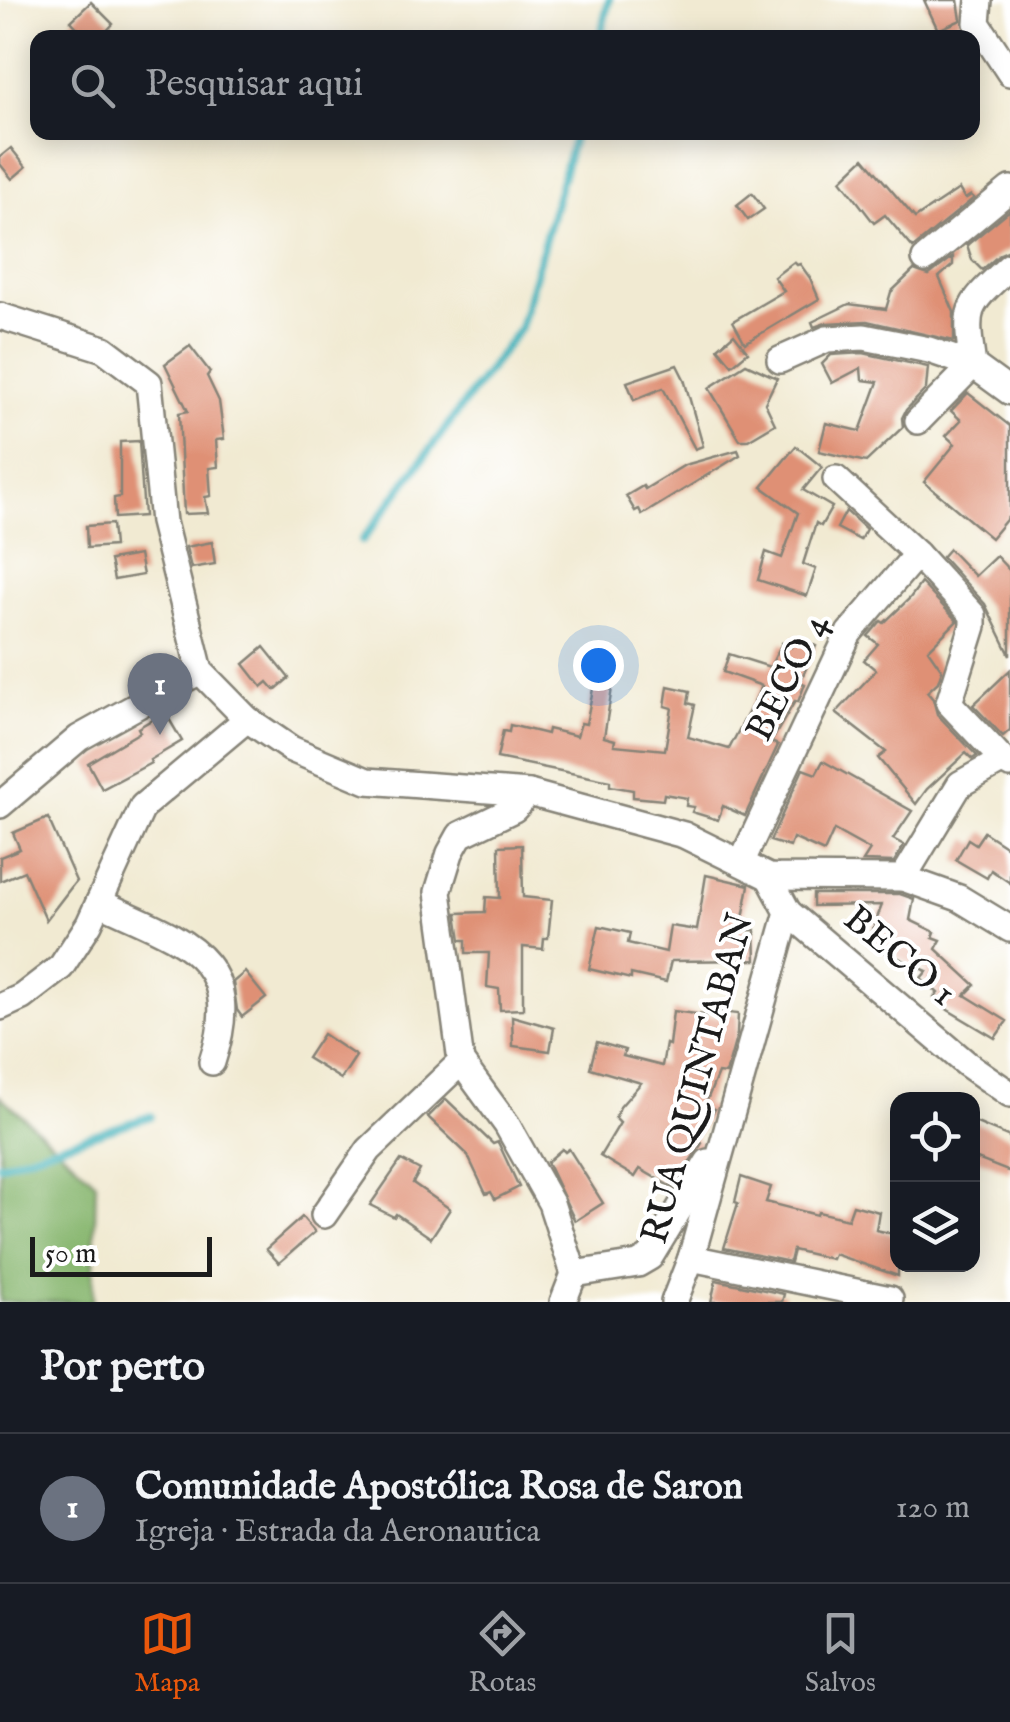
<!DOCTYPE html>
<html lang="pt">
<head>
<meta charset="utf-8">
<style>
  body { margin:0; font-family:"IM FELL English",serif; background:#242831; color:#f1f3f6 }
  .controls { position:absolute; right:30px; bottom:30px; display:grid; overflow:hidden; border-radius:20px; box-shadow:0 5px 25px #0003 }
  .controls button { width:90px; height:90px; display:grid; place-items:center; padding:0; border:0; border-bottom:2px solid #363941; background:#171b24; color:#f1f3f6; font:50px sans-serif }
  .scale { position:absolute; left:30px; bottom:25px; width:182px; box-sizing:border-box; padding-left:10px; border:5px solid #1c1c1c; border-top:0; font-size:28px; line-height:35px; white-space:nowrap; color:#1c1c1c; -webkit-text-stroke:8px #fff; paint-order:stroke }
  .you { position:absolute; left:598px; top:665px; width:35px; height:35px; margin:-25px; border:8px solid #fff; border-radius:50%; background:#1a73e8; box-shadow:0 0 0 15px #1a73e833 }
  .badge { display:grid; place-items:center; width:65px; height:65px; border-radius:50%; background:#ea580c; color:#fff; font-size:32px; font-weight:700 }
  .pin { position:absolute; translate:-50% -82px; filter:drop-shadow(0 2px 5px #0008) }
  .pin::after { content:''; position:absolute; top:52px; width:35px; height:30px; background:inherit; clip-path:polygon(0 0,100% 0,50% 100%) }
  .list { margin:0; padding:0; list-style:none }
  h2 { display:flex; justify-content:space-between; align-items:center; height:130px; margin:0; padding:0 40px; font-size:42px }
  h2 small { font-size:32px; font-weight:400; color:#9ea1a6 }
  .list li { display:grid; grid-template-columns:65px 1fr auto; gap:30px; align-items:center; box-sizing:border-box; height:150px; padding:0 40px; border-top:2px solid #363941 }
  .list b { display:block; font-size:38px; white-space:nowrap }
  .list p { margin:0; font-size:32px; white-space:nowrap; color:#9ea1a6 }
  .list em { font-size:32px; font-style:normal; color:#9ea1a6 }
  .icon { flex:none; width:55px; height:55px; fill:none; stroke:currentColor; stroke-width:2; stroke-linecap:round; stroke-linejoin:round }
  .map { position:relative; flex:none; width:1010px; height:1302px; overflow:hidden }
  .search { position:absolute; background:#171b24; box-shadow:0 5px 25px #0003; left:30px; right:30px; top:30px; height:110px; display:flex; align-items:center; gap:25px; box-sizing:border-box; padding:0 35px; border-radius:20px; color:#9ea1a6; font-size:38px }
  .sheet { height:280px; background:#171b24 }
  nav { display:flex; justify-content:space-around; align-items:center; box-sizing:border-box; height:140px; border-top:2px solid #363941; background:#171b24; font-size:28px; color:#9ea1a6 }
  nav a { display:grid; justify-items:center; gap:5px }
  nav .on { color:#ea580c }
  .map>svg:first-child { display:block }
</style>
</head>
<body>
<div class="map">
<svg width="1010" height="1302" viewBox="0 0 1010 1302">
  <rect width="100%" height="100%" fill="#fff"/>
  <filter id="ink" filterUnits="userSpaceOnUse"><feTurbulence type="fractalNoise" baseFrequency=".01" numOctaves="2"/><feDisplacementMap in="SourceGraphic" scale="20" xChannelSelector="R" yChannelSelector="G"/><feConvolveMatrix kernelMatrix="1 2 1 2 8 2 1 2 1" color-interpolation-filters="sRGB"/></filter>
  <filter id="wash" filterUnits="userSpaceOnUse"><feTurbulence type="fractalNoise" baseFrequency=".0048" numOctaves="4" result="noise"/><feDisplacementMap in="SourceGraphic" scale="40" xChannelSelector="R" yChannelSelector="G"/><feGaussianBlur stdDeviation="2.25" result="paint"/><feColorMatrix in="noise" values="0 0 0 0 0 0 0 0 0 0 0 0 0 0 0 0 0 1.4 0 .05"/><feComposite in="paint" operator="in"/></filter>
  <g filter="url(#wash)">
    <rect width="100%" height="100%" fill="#f1ead2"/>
    <!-- forest -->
    <path fill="#8ab872" stroke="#536a47" stroke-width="2.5" d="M0,1096L96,1182L93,1302H0Z"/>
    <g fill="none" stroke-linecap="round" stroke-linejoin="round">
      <!-- stream -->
      <g stroke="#41b1b9" stroke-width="8">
        <path d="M600,38L609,0"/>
        <path d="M362,541L520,328L575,132"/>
        <path d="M0,1165L151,1116"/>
      </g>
    </g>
    <g id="blocks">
      <!-- building -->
      <g fill="#df9075">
        <path d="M924,0H958L961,20L938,30Z"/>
        <path d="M91,2L113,24L100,38H87L71,21Z"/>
        <path d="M11,148L26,167L12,179L0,164V157Z"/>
        <path d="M864,158L915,218L959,189L965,199L971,195L974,198L913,248L885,215L874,223L841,180Z"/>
        <path d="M752,193L764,209L748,220L737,205Z"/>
        <path d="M1010,210V250L1000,254L982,270L972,260L967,245Z"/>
        <path d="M953,257V265L939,277L954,312V341L867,321L826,323L814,327L812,322L849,304L886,309L891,292L914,270L929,275Z"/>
        <path d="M794,262L797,265L800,264L810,278L819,299L745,343L733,321L784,291L774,277Z"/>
        <path d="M734,334L748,352L732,365L718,348Z"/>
        <path d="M190,346L210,372L207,376L219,401L224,439L216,440L218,467L209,468L211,496L205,497L208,513L184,514L179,413L188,411L165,364Z"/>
        <path d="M863,353L928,367L926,389L906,410L902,418L903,427L866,462L819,451L826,423L860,431L878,382L862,380L861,368L832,383L822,364L831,355Z"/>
        <path d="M746,364L777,378L765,403L775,424L748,440H740L709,388Z"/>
        <path d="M677,365L684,379L703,446L695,449L663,388L634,400L627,382Z"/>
        <path d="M968,393L1010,426V515L991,538L924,482L955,444L946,436L961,420L951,411Z"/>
        <path d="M139,441L144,516L115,518L114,498L120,497V442Z"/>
        <path d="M796,446L822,467L803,490L832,507L821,526L816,523L803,564L816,569L807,596L758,580L766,552L782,558L798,513L762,487Z"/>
        <path d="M738,450L740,455L642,515L639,509L635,511L626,496L643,486L645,489L685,465Z"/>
        <path d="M846,511L866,529L860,540L837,528Z"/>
        <path d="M112,524L114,546L87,548L86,526Z"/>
        <path d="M212,542L215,564L191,568L186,547Z"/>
        <path d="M949,549L975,576L996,556L1010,571V655L985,604L942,557Z"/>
        <path d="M139,555L143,575L114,580L110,560Z"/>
        <path d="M921,583L957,621L928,650L942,670L938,682L927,692L933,699L937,714L977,756L972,759L966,753L927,789L916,804L878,758L886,752L836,713L876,670L864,660L878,644L868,636L881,621L884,623L910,598Z"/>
        <path d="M795,636L816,646L800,682L805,684L798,702L795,701L771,742L778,745L745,816L723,806L718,820L692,812L694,807L686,806L687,798L664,794L663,800L633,797V790L610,786V781L497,758L503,731L509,732L510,725L547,734L548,729L577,736L581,723L586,724L594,684L612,688L604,737L615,740L614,745L665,750L672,708L665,706L668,686L690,691L688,703L695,705L688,737L729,749L762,686L723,672L729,654L770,667L782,643L791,647Z"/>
        <path d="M264,647L289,678L275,690L268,682L262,687L244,664Z"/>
        <path d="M1010,670V730L1003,736L973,705Z"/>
        <path d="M165,712L182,741L150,760L151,763L102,789L88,763L140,732L138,728Z"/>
        <path d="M823,761L912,811L893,839L904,845L894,862L863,861L870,850L834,830L824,852L793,838L790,847L770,841L803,769L816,774Z"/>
        <path d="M48,818L76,881L46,920L24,871L0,881V857L20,849L13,833Z"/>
        <path d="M984,832L1010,849V883L991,870L987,878L956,860L968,839L976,844Z"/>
        <path d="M522,845L523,897L552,900L548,938H544L543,949L523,947V1009L500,1010L499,989L487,987L489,953H466V940H461L457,913L485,912L486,897L500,898L499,846Z"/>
        <path d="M706,875L749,885L741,930H755L756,960L671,961L666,982L631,974V979L589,969L599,926L630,933L628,943L666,952L670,926L697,930Z"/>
        <path d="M813,894H900L914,899L910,920L935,932L933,937L941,940L936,949L975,985L965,995L1007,1021L995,1038L948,1010L934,997L938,993L921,978L927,971L867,944L882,905L813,906Z"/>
        <path d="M245,972L266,998L242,1017L237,1010L233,982Z"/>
        <path d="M673,1011L719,1017L720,1012L738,1014L737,1034L726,1074L718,1073L705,1105L715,1109L695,1138L702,1143L673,1188L640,1169L635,1177L600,1156L620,1123L615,1118L620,1107L641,1083L590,1068L597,1042L625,1050L623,1056L662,1066L666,1044L669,1045Z"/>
        <path d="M512,1016L554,1028L550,1051L513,1046Z"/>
        <path d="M323,1034L356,1056L341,1079L307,1058Z"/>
        <path d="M446,1099L493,1144L498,1142L519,1187L495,1199L491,1192L486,1194L467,1154L428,1117Z"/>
        <path d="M972,1121L1010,1137V1172L972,1157Z"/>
        <path d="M562,1149L565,1152L569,1149L603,1203L575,1221L547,1162Z"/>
        <path d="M401,1160L420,1170L413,1183L450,1209L431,1238L396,1214L394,1217L370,1205Z"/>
        <path d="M741,1177L771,1187L766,1202L817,1215L818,1212L848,1219L853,1205L879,1212L876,1230L898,1235V1276L834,1254L832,1259L793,1250L790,1262L724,1248L738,1203L735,1202Z"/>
        <path d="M302,1217L315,1232L279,1263L266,1249Z"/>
        <path d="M716,1280L784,1294L782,1302H711Z"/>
      </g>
    </g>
  </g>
  <g filter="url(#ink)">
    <use href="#blocks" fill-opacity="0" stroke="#868377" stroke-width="2.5"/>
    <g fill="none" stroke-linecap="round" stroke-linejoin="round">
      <!-- minor casing -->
      <g stroke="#868377" stroke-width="30">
        <g id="minor">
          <path d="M979,0L977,23L1010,73"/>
          <path d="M925,259L1010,189"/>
          <path d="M0,316L104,349L149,383L163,522L200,671L247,719L291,749L367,781L529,793L684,835L769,877L903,878L959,898L1010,929"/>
          <path d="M780,360L827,339L864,337L929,350L973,365L1010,392"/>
          <path d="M918,421L973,365C964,305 966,307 1010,266"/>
          <path d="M836,479L917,554L973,615V626L949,703L1003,760"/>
          <path d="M529,793L514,809L460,835L450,853L438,892L461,1062L507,1125L551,1203L574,1274"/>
          <path d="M0,805L79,738L200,671"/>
          <path d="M742,861L849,633L917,554"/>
          <path d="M903,878L960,784L1003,760L1010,765"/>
          <path d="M99,902C179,940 248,954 212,1062"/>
          <path d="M788,912L967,1064L1010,1094"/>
          <path d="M0,1007L22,997L61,967L89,924L143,806L247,719"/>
          <path d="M324,1215L369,1150L461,1062"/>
          <path d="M691,1258L890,1299"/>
          <path d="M563,1302L574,1274L638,1264L650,1257L708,1162"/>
          <path d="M674,1302L691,1258L788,912L769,877"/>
        </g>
      </g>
      <!-- minor -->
      <use href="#minor" stroke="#fff" stroke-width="25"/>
    </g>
  </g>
  <g text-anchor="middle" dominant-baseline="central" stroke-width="8" stroke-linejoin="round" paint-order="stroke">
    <!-- street labels -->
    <g font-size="38" fill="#1c1c1c" stroke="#fff">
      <text transform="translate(789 678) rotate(-63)">BECO 4</text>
      <text transform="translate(899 957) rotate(40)">BECO 1</text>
      <text transform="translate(699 1079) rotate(-75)">RUA QUINTABAN</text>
    </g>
  </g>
</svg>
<div class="controls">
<button><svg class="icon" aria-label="locate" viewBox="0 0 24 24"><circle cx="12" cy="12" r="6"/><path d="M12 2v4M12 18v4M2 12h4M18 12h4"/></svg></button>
<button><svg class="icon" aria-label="layers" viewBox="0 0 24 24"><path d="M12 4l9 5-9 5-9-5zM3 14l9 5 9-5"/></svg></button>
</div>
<div class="scale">50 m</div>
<div class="you"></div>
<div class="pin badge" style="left:160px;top:735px;background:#6b7280">1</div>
<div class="search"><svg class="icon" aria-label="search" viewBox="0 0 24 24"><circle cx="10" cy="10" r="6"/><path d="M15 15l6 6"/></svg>Pesquisar aqui</div>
</div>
<section class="sheet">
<h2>Por perto<small></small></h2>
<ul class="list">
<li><span class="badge" style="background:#6b7280">1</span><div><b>Comunidade Apostólica Rosa de Saron</b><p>Igreja · Estrada da Aeronautica</p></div><em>120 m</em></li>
</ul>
</section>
<nav>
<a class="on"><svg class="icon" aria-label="map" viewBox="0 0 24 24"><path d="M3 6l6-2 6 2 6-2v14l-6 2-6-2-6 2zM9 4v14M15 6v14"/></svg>Mapa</a>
<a><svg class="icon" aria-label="directions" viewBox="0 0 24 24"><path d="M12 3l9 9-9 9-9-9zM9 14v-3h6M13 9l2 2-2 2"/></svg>Rotas</a>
<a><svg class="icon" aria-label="saved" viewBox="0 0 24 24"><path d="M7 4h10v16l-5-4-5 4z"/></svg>Salvos</a>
</nav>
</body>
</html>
